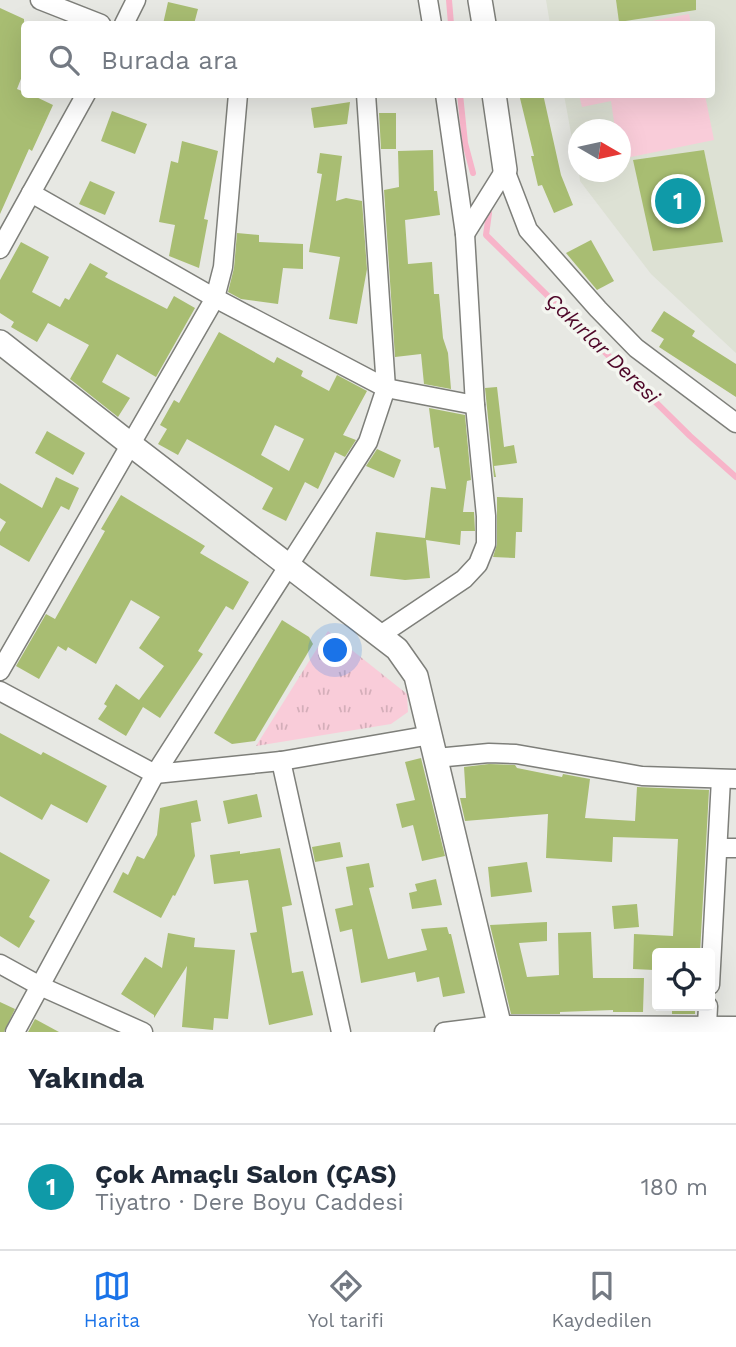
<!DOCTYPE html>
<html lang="tr">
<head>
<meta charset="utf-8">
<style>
  body { margin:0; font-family:"Work Sans",sans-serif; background:#f6f6f7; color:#1f2937 }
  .controls { position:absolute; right:21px; bottom:21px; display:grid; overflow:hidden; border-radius:7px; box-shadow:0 7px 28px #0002 }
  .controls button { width:63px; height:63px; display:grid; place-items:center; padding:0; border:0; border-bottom:2px solid #e0e1e3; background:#fff; color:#1f2937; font:35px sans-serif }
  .compass { position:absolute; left:568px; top:119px; width:63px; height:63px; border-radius:50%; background:#fff; box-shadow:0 7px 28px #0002; rotate:99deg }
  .you { position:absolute; left:336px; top:651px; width:24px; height:24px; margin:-18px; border:5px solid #fff; border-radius:50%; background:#1a73e8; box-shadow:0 0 0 10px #1a73e833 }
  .badge { display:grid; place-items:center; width:46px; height:46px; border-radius:50%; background:#1a73e8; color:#fff; font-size:23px; font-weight:700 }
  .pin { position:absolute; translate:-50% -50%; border:4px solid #fff; box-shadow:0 2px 7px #0006 }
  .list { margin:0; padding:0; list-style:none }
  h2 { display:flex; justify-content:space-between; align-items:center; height:91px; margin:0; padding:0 28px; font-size:30px }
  h2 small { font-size:23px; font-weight:400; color:#747a83 }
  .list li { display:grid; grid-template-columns:46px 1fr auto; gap:21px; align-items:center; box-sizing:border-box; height:126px; padding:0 28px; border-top:2px solid #e0e1e3 }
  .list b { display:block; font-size:26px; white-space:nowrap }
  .list p { margin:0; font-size:23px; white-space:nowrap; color:#747a83 }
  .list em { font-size:23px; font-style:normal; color:#747a83 }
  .icon { flex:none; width:38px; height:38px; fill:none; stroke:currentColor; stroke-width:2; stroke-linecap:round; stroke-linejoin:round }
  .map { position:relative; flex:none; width:736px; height:1032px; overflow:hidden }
  .search { position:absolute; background:#fff; box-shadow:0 7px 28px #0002; left:21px; right:21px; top:21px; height:77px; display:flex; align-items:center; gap:18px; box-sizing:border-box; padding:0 24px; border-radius:7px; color:#747a83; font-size:26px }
  .sheet { height:217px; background:#fff }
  nav { display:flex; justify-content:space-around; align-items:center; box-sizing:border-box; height:98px; border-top:2px solid #e0e1e3; background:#fff; font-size:19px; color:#747a83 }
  nav a { display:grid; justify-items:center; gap:4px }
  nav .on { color:#1a73e8 }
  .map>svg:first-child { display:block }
</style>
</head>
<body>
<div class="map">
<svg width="736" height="1032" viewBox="0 0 736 1032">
  <defs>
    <pattern id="grass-tufts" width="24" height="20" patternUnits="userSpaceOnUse" patternTransform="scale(1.75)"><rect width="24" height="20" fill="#f9ccd9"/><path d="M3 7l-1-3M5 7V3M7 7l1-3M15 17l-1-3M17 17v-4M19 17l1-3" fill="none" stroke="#d4aeb9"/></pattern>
  </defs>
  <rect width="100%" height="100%" fill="#e7e8e3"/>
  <!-- built -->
  <path fill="#dde1d4" d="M546,0H736V353L651,274L580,181L579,172H620V130H578V171L564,95L712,94V24H550Z"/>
  <!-- grass -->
  <path fill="url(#grass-tufts)" d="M328,631L407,694L408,712L391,724L256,746Z"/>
  <!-- pitch -->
  <g fill="#f9ccd9">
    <path d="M689,14L691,24H636Z"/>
    <path d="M579,95H705L714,140L621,159L620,130L615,129L611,101L582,107Z"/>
  </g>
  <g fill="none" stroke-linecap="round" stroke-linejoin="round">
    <!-- stream -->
    <g stroke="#f7b4c9" stroke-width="6">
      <path d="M449,0L451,24"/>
      <path d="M460,94L465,143L473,173"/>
      <path d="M489,213L486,235L690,436L736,477"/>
    </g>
  </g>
  <!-- building -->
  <g fill="#a8bd72" fill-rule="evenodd">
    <path d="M616,0H696V10L619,22Z"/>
    <path d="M168,2L198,9L194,24H163Z"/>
    <path d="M0,8L24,19V71L17,89L24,92V94H30L53,105L32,151L29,149L0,214Z"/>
    <path d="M519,94H543L561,175L573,205L554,213L542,185L538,186L531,156H534Z"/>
    <path d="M350,102L347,124L314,128L311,108Z"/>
    <path d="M112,111L147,124L135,154L101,141Z"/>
    <path d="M379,113H396V149H381Z"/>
    <path d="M182,141L218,151L204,219L208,220L199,268L169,256L175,225L159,222L171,161L178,163Z"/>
    <path d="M433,150L434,191H437L440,215L405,220L408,264L432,262L434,294H439L443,338L448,353L451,389L424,384L421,354L395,357L384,190L399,187L398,151Z"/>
    <path d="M704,150L723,242L653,251L633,160Z"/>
    <path d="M320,153L342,156L336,201L346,198L362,201L367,269L357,324L329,319L340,257L309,252L322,174L317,173Z"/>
    <path d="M90,181L115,192L105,215L79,204Z"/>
    <path d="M237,233L259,235V242L303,244V269L283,268L278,304L241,299L228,292L234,268Z"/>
    <path d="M591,240L614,281L597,290L566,253Z"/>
    <path d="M21,242L49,257L32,292L60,307L65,298L69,300L90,263L108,273L105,277L167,309L174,296L195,308L156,377L117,354L102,382L130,398L118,417L70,379L89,345L48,323L37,342L11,327L14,322L0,313V280Z"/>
    <path d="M664,311L695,331L692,336L736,364V397L659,347L664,339L651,331Z"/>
    <path d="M219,332L274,363L277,357L303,371L301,376L329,391L337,375L367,391L343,435L356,440L345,457L335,452L318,489L305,482L286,521L262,509L273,488L187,439L178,455L158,444L167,429L160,425L174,400L179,403ZM275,425L304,439L289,471L261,455Z"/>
    <path d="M497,387L504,447L514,445L517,463L494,466L496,477H494L485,388Z"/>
    <path d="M429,408L465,415L471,480L467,481L463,512H474L475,531H461L460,545L426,540L430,578L405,580L370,576L376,532L425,538L431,487L446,489L439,447L434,448Z"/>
    <path d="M47,431L85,453L73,475L35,453Z"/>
    <path d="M377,449L401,460L394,478L366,466Z"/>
    <path d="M56,477L79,488L69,510L61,506L29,562L0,545V532L6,522L0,518V483L42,508Z"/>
    <path d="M121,495L205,546L200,553L249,582L233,610L226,606L198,651L203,654L160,718L143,707L126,736L98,719L107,706L104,704L116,684L139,700L164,666L139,648L160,617L131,600L96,664L68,647L66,651L58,646L39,679L16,666L46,614L55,619L105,531L101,529Z"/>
    <path d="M497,497L523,498L522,532H516L515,558L493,557L497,544Z"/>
    <path d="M282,620L309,637L313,644L255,741L232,744L214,733Z"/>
    <path d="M0,733L41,755L43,752L107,786L87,823L51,804L42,820L0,796Z"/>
    <path d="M421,758L445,856L422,861L413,825L402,828L396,804L415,800L405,762Z"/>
    <path d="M489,764L515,765L517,768L562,777L563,774L590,779L585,818L635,821L637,787L709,790L700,953H655L654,970L633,969L634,934L673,936L678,839L613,837L612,862L546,858L548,814L465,821L460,798H466L464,767Z"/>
    <path d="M257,794L262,817L228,824L223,801Z"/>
    <path d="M197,800L201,821L191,823L195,856L175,896L173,895L161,918L113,892L123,872L128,875L137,856L144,859L157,835L160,808Z"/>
    <path d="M340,842L343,857L315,862L312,847Z"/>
    <path d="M280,848L292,905L282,907L292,973L303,971L313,1015L269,1025L250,933L257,932L248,880L214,884L210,855L240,851V854Z"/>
    <path d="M0,852L50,880L29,917L35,921L19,948L0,936Z"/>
    <path d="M527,862L532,892L491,897L488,867Z"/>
    <path d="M369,863L374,887L369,888L388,959L427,950L421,929L447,927L449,934H451L465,993L443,997L439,977L417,982L415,972L361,983L352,929L340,932L335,909L353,905L346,867Z"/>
    <path d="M436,879L442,905L412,909L409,893L417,891L415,884Z"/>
    <path d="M637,904L639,927L614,929L612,906Z"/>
    <path d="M547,922V941L519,943L527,977L559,975L558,933L591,932L593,978H644L643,1012H613V1010L560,1012V1014H511L490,925Z"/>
    <path d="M168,933L195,938L194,947L235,950L228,1019L214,1018L213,1030L182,1027L187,966L154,1018V1015L121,994L145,957L162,968Z"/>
    <path d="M0,1002L15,1009L4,1032H0Z"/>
    <rect x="672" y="1006" width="23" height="8"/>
    <path d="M35,1019L59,1032H28Z"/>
  </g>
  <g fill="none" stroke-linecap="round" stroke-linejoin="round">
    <!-- minor casing -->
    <g stroke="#7e7f7a" stroke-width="21">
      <g id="minor">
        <path d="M40,0L101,24"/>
        <path d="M428,0L432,24"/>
        <path d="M124,24L136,0"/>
        <path d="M505,170L528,230L598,309L636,348L736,423"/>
        <path d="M31,193L215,298L386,388L475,405"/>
        <path d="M465,234L505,170"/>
        <path d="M0,249L86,94"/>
        <path d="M379,636L464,579L478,564L486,544V516L475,405L465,234L445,94"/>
        <path d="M0,671L215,298L223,267L238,94"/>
        <path d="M0,691L155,774L281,761L431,735"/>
        <path d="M436,758L489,753L516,754L642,776L736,779"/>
        <path d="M281,761L341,1032"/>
        <path d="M718,848H736"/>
        <path d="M0,964L40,986L143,1032"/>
        <path d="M710,985L721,779"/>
        <path d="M707,1026L708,1006"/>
        <path d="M15,1032L155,774L368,442L386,388L366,94"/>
        <path d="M444,1032L500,1025L736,1026"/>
      </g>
    </g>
    <!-- tertiary casing -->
    <g stroke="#7e7f7a" stroke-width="26">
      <g id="tertiary">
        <path d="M480,0L484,24"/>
        <path d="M494,94L505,170"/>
        <path d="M0,342L130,444L397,649L416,676L501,1032"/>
      </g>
    </g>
    <!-- minor -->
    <use href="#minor" stroke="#fff" stroke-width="18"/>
    <!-- tertiary -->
    <use href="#tertiary" stroke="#fff" stroke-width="23"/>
  </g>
  <g text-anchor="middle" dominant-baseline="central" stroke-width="7" stroke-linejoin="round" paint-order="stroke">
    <!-- water labels -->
    <g font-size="21" font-style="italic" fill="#4e0628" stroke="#f4f6f0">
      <text transform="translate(603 348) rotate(44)">Çakırlar Deresi</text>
    </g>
  </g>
</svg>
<div class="controls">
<button><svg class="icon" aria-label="locate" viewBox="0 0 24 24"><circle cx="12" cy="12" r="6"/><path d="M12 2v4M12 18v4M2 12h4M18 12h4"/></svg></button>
</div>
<svg class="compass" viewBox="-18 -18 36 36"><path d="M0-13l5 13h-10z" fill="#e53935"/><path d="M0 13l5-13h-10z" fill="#747a83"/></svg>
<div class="you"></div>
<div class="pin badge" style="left:678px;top:201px;background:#0f9aa8">1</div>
<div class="search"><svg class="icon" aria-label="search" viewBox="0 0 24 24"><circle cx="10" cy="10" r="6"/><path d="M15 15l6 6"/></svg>Burada ara</div>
</div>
<section class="sheet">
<h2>Yakında<small></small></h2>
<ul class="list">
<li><span class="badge" style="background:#0f9aa8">1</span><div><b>Çok Amaçlı Salon (ÇAS)</b><p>Tiyatro · Dere Boyu Caddesi</p></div><em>180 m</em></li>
</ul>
</section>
<nav>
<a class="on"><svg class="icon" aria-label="map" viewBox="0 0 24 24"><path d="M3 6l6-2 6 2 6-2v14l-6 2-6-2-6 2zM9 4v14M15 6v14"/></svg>Harita</a>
<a><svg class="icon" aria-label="directions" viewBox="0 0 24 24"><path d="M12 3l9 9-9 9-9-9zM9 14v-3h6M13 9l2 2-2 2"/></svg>Yol tarifi</a>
<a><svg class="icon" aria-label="saved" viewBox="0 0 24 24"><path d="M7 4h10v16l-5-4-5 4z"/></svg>Kaydedilen</a>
</nav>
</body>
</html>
